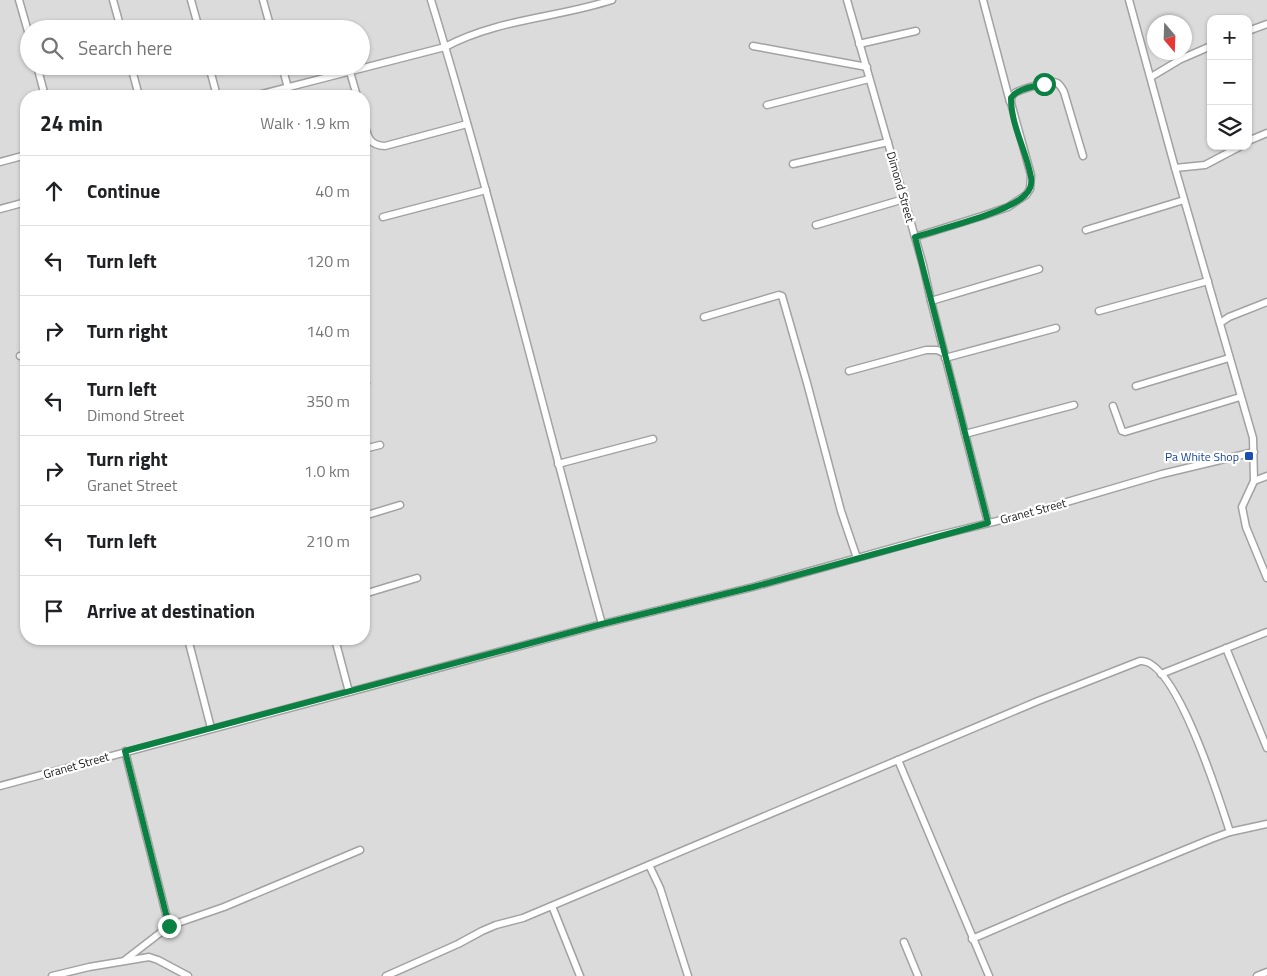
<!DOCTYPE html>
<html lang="en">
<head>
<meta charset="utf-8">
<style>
  body { margin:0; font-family:"Titillium Web",sans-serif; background:#f6f6f6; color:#202124 }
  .controls { position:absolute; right:15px; top:15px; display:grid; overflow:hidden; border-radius:10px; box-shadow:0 1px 4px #0004 }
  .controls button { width:45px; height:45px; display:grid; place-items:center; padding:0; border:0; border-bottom:1px solid #e0e0e0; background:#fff; color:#202124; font:25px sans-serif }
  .compass { position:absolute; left:1147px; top:15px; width:45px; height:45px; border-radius:50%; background:#fff; box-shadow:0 1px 4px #0004; rotate:161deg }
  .stop { position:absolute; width:15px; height:15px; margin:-11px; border:4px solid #0b8043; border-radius:50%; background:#fff }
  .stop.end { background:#0b8043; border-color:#fff; box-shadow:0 1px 5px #0008 }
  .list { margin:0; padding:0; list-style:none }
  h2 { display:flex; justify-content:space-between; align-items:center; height:65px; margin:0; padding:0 20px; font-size:21px }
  h2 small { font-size:16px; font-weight:400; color:#757577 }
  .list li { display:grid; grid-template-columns:32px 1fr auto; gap:15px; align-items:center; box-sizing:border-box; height:70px; padding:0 20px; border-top:1px solid #e0e0e0 }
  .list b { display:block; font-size:19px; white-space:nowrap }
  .list p { margin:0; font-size:16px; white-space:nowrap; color:#757577 }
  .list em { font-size:16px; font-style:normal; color:#757577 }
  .icon { flex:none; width:28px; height:28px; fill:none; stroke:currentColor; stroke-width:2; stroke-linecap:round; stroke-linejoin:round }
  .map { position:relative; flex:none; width:1267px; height:976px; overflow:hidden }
  .search { position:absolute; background:#fff; box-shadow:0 1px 4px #0004; left:20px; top:20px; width:350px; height:55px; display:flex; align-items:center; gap:12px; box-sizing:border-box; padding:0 18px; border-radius:28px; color:#757577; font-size:19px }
  .panel { position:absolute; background:#fff; box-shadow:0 1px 4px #0004; left:20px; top:90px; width:350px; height:555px; border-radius:20px }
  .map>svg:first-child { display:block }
</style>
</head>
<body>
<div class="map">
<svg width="1267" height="976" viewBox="0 0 1267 976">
  <rect width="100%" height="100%" fill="#efebe5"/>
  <!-- residential -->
  <path fill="#dcdbdb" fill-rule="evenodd" d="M0,0H1267V976H0ZM1211,19H1248V146H1211ZM1154,22H1184V52H1154ZM29,29H361V66H29ZM26,96H364V639H26Z"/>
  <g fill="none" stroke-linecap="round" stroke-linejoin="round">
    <!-- minor casing -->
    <g stroke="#a2a2a2" stroke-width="9">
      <g id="minor">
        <path d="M19,0L29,35"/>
        <path d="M113,0L121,29"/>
        <path d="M191,0L199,29"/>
        <path d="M263,0L271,29"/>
        <path d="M431,0C494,206 544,416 602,624"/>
        <path d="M847,0L923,265L931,301L988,523"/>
        <path d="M983,0L1010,102"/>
        <path d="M1129,0L1175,168L1253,438L1254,481L1242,507L1246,527L1267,578"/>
        <path d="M1248,31L1267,24"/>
        <path d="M859,44L916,31"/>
        <path d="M753,46L867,67"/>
        <path d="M37,66L45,96"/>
        <path d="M131,66L139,96"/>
        <path d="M209,66L217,96"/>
        <path d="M282,66L288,88"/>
        <path d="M350,72L357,96"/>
        <path d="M1151,77L1181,59L1211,46"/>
        <path d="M254,96L445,47C497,19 557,18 612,0"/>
        <path d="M767,105L869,79"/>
        <path d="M364,122C367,135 369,146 385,146L467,124"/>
        <path d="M1248,141L1267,133"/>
        <path d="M0,162L26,155"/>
        <path d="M793,164L888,142"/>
        <path d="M1175,168L1205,165L1241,146"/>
        <path d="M0,209L26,202"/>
        <path d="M383,217L486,190"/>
        <path d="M816,225L904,199"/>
        <path d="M1086,230L1184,200"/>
        <path d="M915,237L982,216L1008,207L1026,195L1030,189L1031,175L1011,103C1011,99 1011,96 1015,93C1019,90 1048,81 1053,82C1059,82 1061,87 1064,92L1083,156"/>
        <path d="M931,301L1039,269"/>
        <path d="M1099,311L1208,281"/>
        <path d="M704,317L779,295L782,296L807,383L841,511L857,558"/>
        <path d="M1220,323L1229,317L1267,302"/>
        <path d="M20,356L26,354"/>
        <path d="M945,358L1056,328"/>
        <path d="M849,371L926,350H937L944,353"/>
        <path d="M364,383H366"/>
        <path d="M1136,386L1229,358"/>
        <path d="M1113,406L1122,431L1125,432L1240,397"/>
        <path d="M965,434L1074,405"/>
        <path d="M364,449L380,445"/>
        <path d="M558,464L653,439"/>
        <path d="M1254,481L1267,476"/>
        <path d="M364,516L400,505"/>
        <path d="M364,594L417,578"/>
        <path d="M188,639L211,728"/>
        <path d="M335,639L349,692"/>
        <path d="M1226,648L1267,748"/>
        <path d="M1161,674L1267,632"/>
        <path d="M125,751L169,926"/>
        <path d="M898,760L989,976"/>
        <path d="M0,786L602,624L753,587L936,536L1026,514L1162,474L1254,452"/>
        <path d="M649,865L660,888L688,976"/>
        <path d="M552,906L580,976"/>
        <path d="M972,939L1065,899L1211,839L1230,832L1267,824"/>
        <path d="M904,942L918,976"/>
        <path d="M125,960L169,926L224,907L360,850"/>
        <path d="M52,976L89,967L149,957L158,960L188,976"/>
        <path d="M386,976L458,944L482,931L496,925L523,918L1038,701L1140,661C1176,658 1220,802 1230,832"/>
        <path d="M1257,976L1267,972"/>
      </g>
    </g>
    <!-- minor -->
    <use href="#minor" stroke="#fff" stroke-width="6"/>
  </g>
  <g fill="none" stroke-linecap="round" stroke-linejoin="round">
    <!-- route -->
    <path stroke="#0b8043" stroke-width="6" d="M169,926L125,751L602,624L753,587L988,523L915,237C940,229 1011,212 1026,194C1031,189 1032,183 1031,177C1026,150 1011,125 1011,98C1018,88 1033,87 1044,84"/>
  </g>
  <!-- markers -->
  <rect fill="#1a4fb4" stroke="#fff" stroke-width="2" x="1244" y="451" width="10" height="10" rx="2.5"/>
  <g text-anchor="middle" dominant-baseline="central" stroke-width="4.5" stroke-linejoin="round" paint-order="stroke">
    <!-- street labels -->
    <g font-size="12" fill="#1e1e1e" stroke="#fff">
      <text transform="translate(901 187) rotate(74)">Dimond Street</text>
      <text transform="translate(1033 511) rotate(-15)">Granet Street</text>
      <text transform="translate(76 765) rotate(-16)">Granet Street</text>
    </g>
    <!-- transit labels -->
    <g font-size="12" fill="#164399" stroke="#fff" text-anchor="end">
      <text x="1239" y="456">Pa White Shop</text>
    </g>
  </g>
</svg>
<div class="controls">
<button>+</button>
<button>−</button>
<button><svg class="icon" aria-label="layers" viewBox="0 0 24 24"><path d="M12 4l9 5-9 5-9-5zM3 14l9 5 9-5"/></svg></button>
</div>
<svg class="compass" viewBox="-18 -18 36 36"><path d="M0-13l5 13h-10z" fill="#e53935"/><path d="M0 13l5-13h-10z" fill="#757577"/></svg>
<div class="stop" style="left:1044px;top:84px"></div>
<div class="stop end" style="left:169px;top:926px"></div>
<div class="search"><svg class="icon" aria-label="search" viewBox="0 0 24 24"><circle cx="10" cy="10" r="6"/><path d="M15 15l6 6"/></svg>Search here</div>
<section class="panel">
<h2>24 min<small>Walk · 1.9 km</small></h2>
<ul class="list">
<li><svg class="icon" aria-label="ahead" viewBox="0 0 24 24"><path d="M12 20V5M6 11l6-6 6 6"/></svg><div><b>Continue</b></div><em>40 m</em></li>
<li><svg class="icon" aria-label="left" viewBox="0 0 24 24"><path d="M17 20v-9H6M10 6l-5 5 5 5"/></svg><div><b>Turn left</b></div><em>120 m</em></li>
<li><svg class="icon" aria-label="right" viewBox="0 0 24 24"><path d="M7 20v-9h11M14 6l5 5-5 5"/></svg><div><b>Turn right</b></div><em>140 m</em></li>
<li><svg class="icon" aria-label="left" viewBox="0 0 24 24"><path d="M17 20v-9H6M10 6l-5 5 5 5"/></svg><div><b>Turn left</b><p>Dimond Street</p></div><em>350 m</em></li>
<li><svg class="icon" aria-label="right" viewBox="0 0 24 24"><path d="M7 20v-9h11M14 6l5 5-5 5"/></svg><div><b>Turn right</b><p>Granet Street</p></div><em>1.0 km</em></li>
<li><svg class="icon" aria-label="left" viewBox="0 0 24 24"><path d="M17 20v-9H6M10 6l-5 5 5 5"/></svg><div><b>Turn left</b></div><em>210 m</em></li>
<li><svg class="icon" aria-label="arrive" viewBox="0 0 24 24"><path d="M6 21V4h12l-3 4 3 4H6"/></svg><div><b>Arrive at destination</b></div></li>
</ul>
</section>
</div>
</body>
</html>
